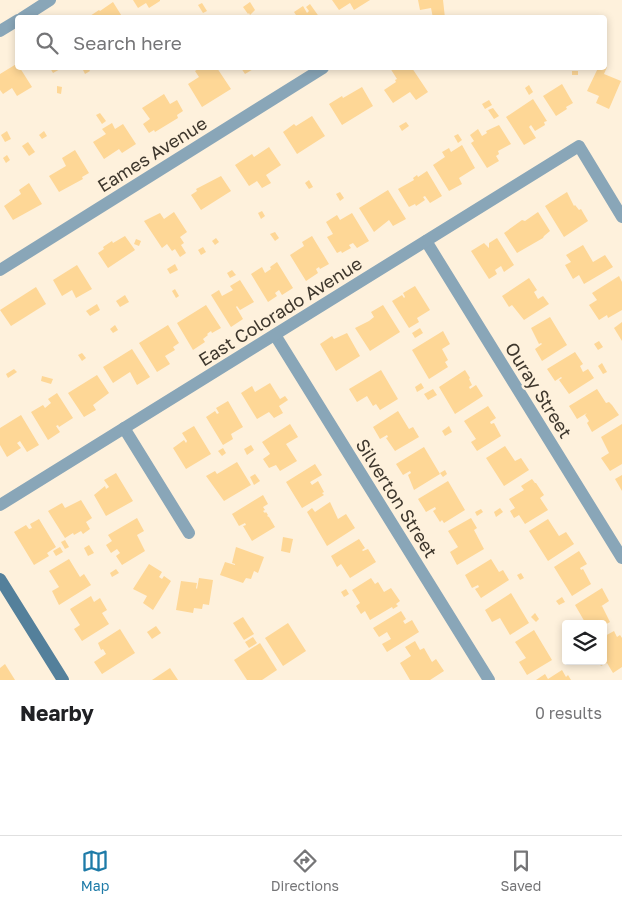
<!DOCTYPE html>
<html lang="en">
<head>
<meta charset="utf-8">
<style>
  body { margin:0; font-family:"Golos Text",sans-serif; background:#f2f2f2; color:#202124 }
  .controls { position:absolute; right:15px; bottom:15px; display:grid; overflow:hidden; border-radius:5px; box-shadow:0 2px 8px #0003 }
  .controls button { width:45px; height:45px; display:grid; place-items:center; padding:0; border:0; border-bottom:1px solid #e0e0e0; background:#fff; color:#202124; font:25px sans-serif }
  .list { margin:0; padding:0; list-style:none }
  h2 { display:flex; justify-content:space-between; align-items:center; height:65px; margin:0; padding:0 20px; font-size:21px }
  h2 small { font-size:16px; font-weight:400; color:#757577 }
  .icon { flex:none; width:28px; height:28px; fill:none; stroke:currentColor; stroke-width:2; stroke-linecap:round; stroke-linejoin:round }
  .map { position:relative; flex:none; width:622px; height:680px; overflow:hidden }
  .search { position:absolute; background:#fff; box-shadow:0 2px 8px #0003; left:15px; right:15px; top:15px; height:55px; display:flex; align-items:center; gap:12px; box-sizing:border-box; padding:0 18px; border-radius:5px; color:#757577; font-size:19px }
  .sheet { height:155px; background:#fff }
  nav { display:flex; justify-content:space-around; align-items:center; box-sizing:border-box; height:70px; border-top:1px solid #e0e0e0; background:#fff; font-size:14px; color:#757577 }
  nav a { display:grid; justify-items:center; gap:2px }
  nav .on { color:#1e7ba8 }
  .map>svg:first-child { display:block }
</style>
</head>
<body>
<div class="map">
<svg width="622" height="680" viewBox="0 0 622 680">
  <rect width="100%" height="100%" fill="#fef1dc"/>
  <!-- building -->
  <g fill="#fed796">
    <path d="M133,0H160V1L149,8L146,3L138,8Z"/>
    <path d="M332,0H370L354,10L350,3L339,10Z"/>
    <path d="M418,0H443L445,18H433L431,8L420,10Z"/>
    <path d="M113,2L123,18H87L99,10L100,11Z"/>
    <path d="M250,2L255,10L250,15L249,13L248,14L243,7Z"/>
    <path d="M202,3L207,11L203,13L198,5Z"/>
    <path d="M310,4L320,18H298L294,12L303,6L307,13L309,11L306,7Z"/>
    <path d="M18,63V68H20L32,87L17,96L12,88L3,94L0,90V74Z"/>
    <path d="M604,66L607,67L604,74L621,81L609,109L596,103L599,96L587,91L598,68H604Z"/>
    <path d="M50,68H62L53,73Z"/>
    <path d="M82,68H88L90,71L85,74Z"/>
    <path d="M200,68H209L210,70L217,68L231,89L202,107L188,84L199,77L195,71Z"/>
    <path d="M241,68H255L245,74Z"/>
    <path d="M390,68H412L428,92L416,100L410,92L393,103L384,90L396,82L395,80L397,79Z"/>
    <rect x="572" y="71" width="6" height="4"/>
    <path d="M562,84L573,103L566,107L567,109L556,116L543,96Z"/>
    <path d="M529,85L533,92L529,95L525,88Z"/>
    <path d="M57,86L62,87L61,94L57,93Z"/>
    <path d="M362,87L373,106L342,125L329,104L342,96L343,98Z"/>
    <path d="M164,94L170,104L177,100L183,111L177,115L178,118L155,132L154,130L149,133L143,124L150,119L142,108Z"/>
    <path d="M533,99L547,121L544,122L545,125L535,131L531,125L529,127L536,138L524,145L506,117Z"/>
    <path d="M489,100L492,105L485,109L482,104Z"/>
    <path d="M493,108L499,116L494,119L488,110Z"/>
    <path d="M100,113L106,121L102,124L96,115Z"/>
    <path d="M312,116L325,136L297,154L283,132L294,124L296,126Z"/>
    <path d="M406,122L409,126L402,131L399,126Z"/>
    <path d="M112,123L115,129L123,124L136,144L122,153L119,149L104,159L93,142L106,134L102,129Z"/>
    <path d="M499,125L511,144L498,151L499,154L496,156L499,161L487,168L471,143L474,141L470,135L478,129L482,136L487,133L486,131Z"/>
    <path d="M7,131L11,139L5,142L1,135Z"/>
    <path d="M44,131L47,136L42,139L39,135Z"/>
    <path d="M458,134L462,140L458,143L454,136Z"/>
    <path d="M28,142L35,152L29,156L22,146Z"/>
    <path d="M462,145L475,168L459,178L462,184L449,191L433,165L445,157L442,152L449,148L451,152Z"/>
    <path d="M269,147L281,165L266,175L271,183L262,188L257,181L249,186L235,165L252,154L254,157Z"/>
    <path d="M75,150L89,173L82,177L83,179L59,192L49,176L66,166L62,158Z"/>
    <path d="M7,155L10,160L6,163L3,158Z"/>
    <path d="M427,171L442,196L430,203L425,196L423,197L425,200L416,206L415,204L409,207L398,189L414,180L413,178L417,175L418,177Z"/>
    <path d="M221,176L231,191L201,210L191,195L197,191L196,189Z"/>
    <path d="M309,180L313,187L309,189L305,183Z"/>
    <path d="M29,183L42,204L13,220L4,206L21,194L19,190Z"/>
    <path d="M388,190L406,219L393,226L389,220L374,232L359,208Z"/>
    <path d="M340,192L344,198L340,201L336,194Z"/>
    <path d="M567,192L574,206L575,205L579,210L581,209L588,221L564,237L545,206Z"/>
    <path d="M262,211L265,216L261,219L258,213Z"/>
    <path d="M174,212L187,232L180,237L184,243L181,245L186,253L180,257L175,249L172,251L167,244L162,248L144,221L160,213L164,219Z"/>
    <path d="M538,212L550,231L544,236L543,238L517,253L504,233L522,220L525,221Z"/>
    <path d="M352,213L369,241L357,248L353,243L349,245L351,248L342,253L341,251L337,253L327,237L333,234L326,222L337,215L340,220Z"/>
    <path d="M275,232L279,238L275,241L270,234Z"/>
    <path d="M125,236L135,250L108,268L98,253L104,249L103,247L112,241L113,243Z"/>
    <path d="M312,236L329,264L320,269L319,267L316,269L318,273L306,281L290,255L304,246L302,242Z"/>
    <path d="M216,238L219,242L215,245L212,241Z"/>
    <path d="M497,238L514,265L504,272L501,266L495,270L497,274L489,279L471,251L484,243L489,248V243Z"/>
    <path d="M136,239L141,241L139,246L134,244Z"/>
    <path d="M583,245L593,262L605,255L613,267L584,284L579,275L573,279L565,265L571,262L566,255Z"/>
    <path d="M203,247L206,252L201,255L198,250Z"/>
    <path d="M277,262L293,288L282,295L279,290L275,293L277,296L268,302L251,274L262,267L265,273L271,269L270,267Z"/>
    <path d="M175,264L178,270L170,274L167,269Z"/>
    <path d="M77,265L92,289L76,298L72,290L62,296L53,280Z"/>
    <path d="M232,270L236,275L230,278L227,273Z"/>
    <path d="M619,276L622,282V310L608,318L607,315L599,320L589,305L597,300L592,293Z"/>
    <path d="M529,278L537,290L534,292L538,299L543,296L549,304L524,320L512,305L509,307L502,296Z"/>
    <path d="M240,280L254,302L240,310L237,306L236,307L243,319L231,327L211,295L219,290L222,296L233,290L230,286Z"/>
    <path d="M415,286L430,310L417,318L419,322L409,328L392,301L402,295L404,298L405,297L403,293Z"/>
    <path d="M36,287L46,304L11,326L0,310Z"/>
    <path d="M175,289L179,296L176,298L172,291Z"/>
    <path d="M125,295L129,302L120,307L116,301Z"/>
    <path d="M97,304L100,310L90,316L86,311Z"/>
    <path d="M206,305L221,328L212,333L211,331L207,334L208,335L203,339L205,342L193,350L177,323Z"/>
    <path d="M383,305L400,332L370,351L355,328L369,321L374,317L371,312Z"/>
    <path d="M550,317L567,345L542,361L535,349L542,344L541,343L539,344L531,328Z"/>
    <path d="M622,322V341L614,328Z"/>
    <path d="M115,325L118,330L113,333L110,329Z"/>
    <path d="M168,325L179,343L173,347L175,350L165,356L170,364L157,372L139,343Z"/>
    <path d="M420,328L423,333L415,338L412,333Z"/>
    <path d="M443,331L450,344L442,349L448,360L445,362L448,367L429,379L412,350Z"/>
    <path d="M347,333L360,356L336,371L320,344L332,336L334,339Z"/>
    <path d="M599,341L603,347L598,350L594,344Z"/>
    <path d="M132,349L150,377L137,385L130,372L113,383L103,367Z"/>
    <path d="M575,352L583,364L580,366L583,372L588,369L594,378L569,394L559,380L562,378L561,377L555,381L547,369Z"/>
    <path d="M82,353L86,358L82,361L78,355Z"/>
    <path d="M602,363L607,372L603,374L598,366Z"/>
    <path d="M14,369L17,372L8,378L6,374Z"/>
    <path d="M381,370L398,399L380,410L376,404L373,406L367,396L357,402L349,389Z"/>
    <path d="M465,370L470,378L469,379L472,385L469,387L470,389L476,385L483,396L455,414L439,387Z"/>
    <path d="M97,375L109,393L93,405L96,410L84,417L68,393Z"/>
    <path d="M42,376L53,379L51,384L41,381Z"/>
    <path d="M270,383L280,399L285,396L288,400L279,406L283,413L274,418L269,412L257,419L241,393L252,386L255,392Z"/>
    <path d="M421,383L424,388L417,392L415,387Z"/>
    <path d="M433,389L437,395L428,400L424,394Z"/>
    <path d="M597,389L606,403L609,402L612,405L619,415L592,432L587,423L589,421L585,415L587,413L577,419L569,406Z"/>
    <path d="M57,393L73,418L59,427L58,425L56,426L60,432L48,440L31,412L43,405L45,408L51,403L48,399Z"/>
    <path d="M228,401L243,427L231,434L233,439L223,445L206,417L215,411L217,414L219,413L216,408Z"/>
    <path d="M488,406L496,418L490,422L491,424L494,423L501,436L477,451L471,442L476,439L464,421Z"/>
    <path d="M398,411L409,429L413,427L419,437L395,451L386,438L388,437L387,435L380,439L373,427Z"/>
    <path d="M21,415L39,445L27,452L20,441L17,443L21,448L7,457L0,445V428Z"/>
    <path d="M290,424L298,437L286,444L297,461L280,471L276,465L269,468L263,459L270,454L262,442Z"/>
    <path d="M622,424V464L610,471L601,458L609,453L601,437Z"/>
    <path d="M194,426L211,454L186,469L173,448L184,440L186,443L187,441L182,433Z"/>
    <path d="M449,426L452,432L445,436L442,431Z"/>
    <path d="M251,445L254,450L247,455L244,449Z"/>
    <path d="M505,446L515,461L521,458L529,470L504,486L486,458Z"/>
    <path d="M424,447L440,474L414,490L408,475L411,473L410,471L403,475L396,464Z"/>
    <path d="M223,448L226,453L222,456L218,451Z"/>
    <path d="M237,462L251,485L224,501L206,476L215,471L217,474Z"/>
    <path d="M315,464L322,475L310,482L312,485L318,481L324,492L322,493L324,495L302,508L286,482Z"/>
    <path d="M445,470L447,474L443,477L440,473Z"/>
    <path d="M116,473L133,501L106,516L94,495L105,486L106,489L109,487L104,480Z"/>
    <path d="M255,474L260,481L254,485L250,477Z"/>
    <path d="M622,475V491L615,479Z"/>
    <path d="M532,479L535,483H536L544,495L540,498L548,510L525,524L519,515L514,518L510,511L515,508L509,499L524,490L521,486Z"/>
    <path d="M448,481L465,510L444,523L442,520L440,522L433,511L436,509L435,507L426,512L418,499Z"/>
    <path d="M263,495L268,504L263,507L265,510L263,511L265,513L266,512L268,515L267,516L269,517L275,527L252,541L243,526L246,525L245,523L239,526L232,514Z"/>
    <path d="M81,500L92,518L86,522L90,529L83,534L81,531L74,535L73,533L65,538L48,511L62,503L65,508Z"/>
    <path d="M330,502L338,519L346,514L355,528L327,546L307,512L312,508L315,512Z"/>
    <path d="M500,508L503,512L496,517L494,512Z"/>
    <path d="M481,509L483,512L477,516L475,512Z"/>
    <path d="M137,518L144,531L137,535L145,551L122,565L116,556L120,553L117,549L111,553L106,545L112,541L108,535Z"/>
    <path d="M471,518L477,528L474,530L484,549L457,565L450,552L458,547L448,531Z"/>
    <path d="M39,519L56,547L47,553L49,556L34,565L14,532L26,525L29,529L32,528L30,524Z"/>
    <path d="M548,519L559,536L566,532L574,544L548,561L529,531Z"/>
    <path d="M283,537L293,539L290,553L281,551Z"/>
    <path d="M359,539L365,548L362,550L363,551L368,549L376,562L350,578L341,564L337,567L331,556Z"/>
    <path d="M65,540L69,547L65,549L61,542Z"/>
    <path d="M89,545L94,553L88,556L84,548Z"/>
    <path d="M60,547L63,552L56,556L53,551Z"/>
    <path d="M236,547L264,557L258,573L254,571L251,579L246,578L243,583L220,575L225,562L235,565V564L232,563Z"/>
    <path d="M579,551L587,564L580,568L581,570L583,569L591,584L572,596L554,567Z"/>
    <path d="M69,559L80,577L84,574L91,585L59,605L52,591L59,587L49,571Z"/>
    <path d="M491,559L499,572L503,570L509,580L481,598L475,589L479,587L478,585L472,588L465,575Z"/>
    <path d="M149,564L162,572L159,577L162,579L164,576L171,581L153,610L143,603L147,596L133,589Z"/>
    <path d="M116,569L119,573L112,577L110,573Z"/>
    <path d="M521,573L524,578L520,580L517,575Z"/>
    <path d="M199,578L213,580L209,605L203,604L202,609L194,608L193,613L176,610L181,581L197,583L196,588L197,589Z"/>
    <path d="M371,578L375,584L378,582L384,592L391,588L400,601L396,604L398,606L393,609L392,607L370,620L365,611L361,614L356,606L360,603L352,590Z"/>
    <path d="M602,588L609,601L600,607L602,606L610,622L603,626V624H586L575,605Z"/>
    <path d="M346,589L349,594L344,597L341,592Z"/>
    <path d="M511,593L529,623L510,635L500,618L492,622L485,610Z"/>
    <path d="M91,596L94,602L100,598L107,610L102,613L109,624L82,641L74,629L80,625L70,609Z"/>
    <path d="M562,597L565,602L559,605L556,601Z"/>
    <path d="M401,611L406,619L403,621L405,624L412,620L419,632L387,652L382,644L391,639L387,632L379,637L373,628Z"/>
    <path d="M535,613L539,619L536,622L531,617Z"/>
    <path d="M243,617L254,634L244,640L233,623Z"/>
    <path d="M288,623L306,651L283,666L265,638Z"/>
    <path d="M156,626L161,633L152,639L147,632Z"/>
    <path d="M120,629L135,653L102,674L94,662L106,654L103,649L101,650L98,643Z"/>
    <path d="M534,630L552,660L527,675L519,662L526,658L515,642Z"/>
    <path d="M614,631L617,637L620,635L622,638V667L613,673L607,663L601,666L598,661H603V637Z"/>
    <path d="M253,637L257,643L249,648L245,642Z"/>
    <path d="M415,641L420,650L424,648L432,662L436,659L444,671L430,680H410L400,663L411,656L405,647Z"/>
    <path d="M260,643L277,670L262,680H247L234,660Z"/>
    <path d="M5,664L15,680H0V668Z"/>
    <path d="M170,668L178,680H152Z"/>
    <path d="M562,670L566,677L568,675L571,680H536L545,674L548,679Z"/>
  </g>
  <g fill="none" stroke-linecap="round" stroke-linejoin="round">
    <!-- street -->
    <g stroke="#89a6b8" stroke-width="12">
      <path d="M22,18L50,0"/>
      <path d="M0,31L18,20"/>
      <path d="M426,241L622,558"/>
      <path d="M0,270L323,68"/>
      <path d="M275,335L489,680"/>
      <path d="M124,428L189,533"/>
      <path d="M0,505L579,146L622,217"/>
    </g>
    <!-- secondary -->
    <path stroke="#54809b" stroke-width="12" d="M0,579L63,680"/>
  </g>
  <g text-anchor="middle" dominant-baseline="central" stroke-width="5" stroke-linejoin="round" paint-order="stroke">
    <!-- street labels -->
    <g font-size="18" fill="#3e372d" stroke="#fef1dc">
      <text transform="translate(152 154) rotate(-32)">Eames Avenue</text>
      <text transform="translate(280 311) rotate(-32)">East Colorado Avenue</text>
      <text transform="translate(539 390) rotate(58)">Ouray Street</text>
      <text transform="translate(397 498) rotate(58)">Silverton Street</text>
    </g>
  </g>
</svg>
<div class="controls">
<button><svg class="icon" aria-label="layers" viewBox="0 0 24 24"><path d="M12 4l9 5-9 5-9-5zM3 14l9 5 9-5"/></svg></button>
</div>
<div class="search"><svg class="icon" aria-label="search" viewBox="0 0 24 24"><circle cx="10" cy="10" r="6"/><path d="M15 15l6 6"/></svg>Search here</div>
</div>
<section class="sheet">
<h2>Nearby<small>0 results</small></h2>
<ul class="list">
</ul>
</section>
<nav>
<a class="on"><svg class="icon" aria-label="map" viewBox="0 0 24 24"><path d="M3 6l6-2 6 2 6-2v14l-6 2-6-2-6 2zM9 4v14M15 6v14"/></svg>Map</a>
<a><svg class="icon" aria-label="directions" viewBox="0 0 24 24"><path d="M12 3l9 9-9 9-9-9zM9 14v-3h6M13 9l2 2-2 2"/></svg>Directions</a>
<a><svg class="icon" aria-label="saved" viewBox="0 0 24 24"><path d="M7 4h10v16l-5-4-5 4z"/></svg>Saved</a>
</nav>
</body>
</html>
